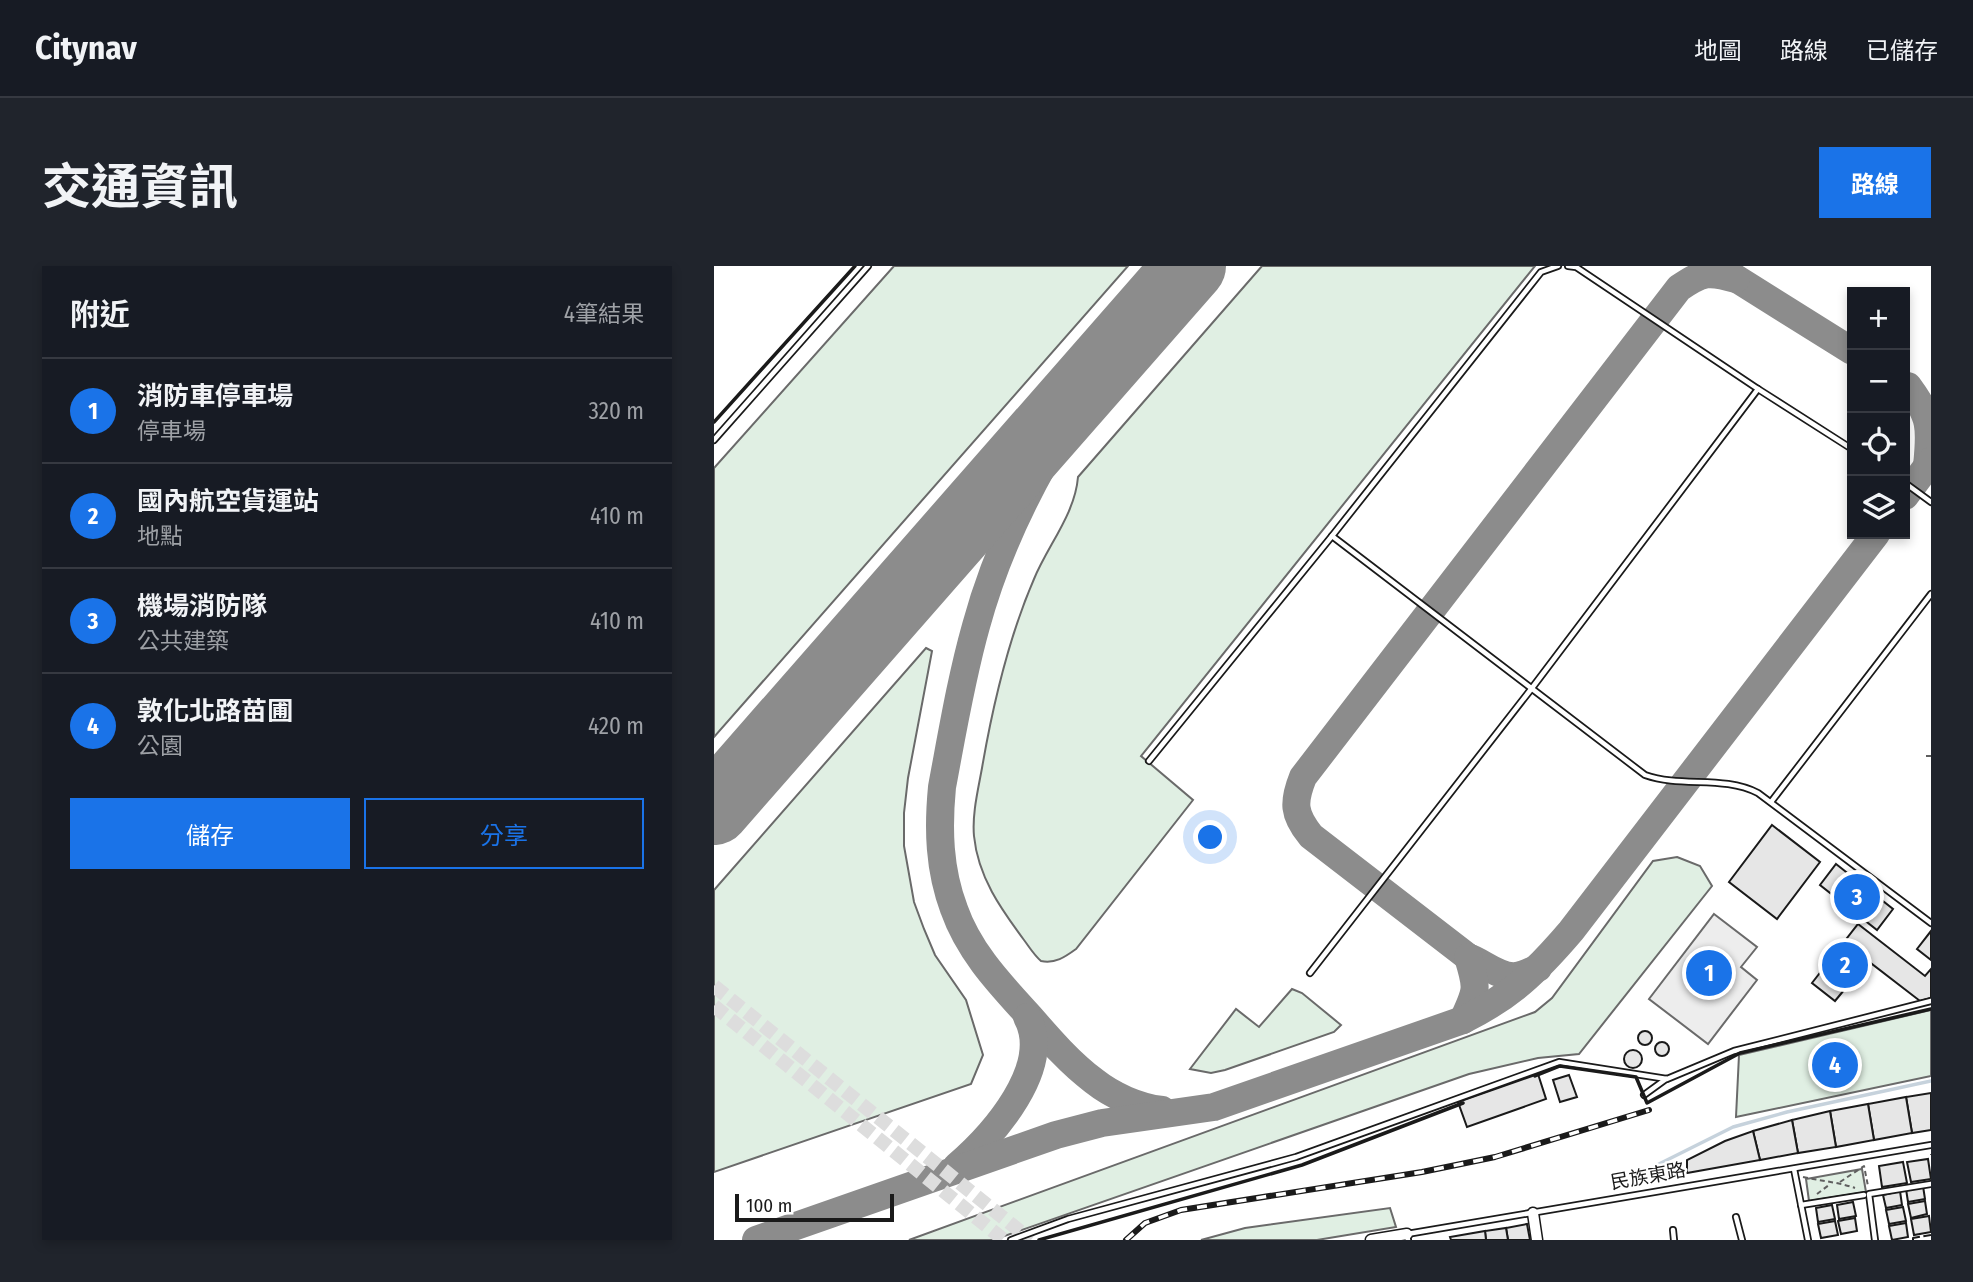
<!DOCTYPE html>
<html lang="zh-TW">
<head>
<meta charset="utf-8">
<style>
  body { margin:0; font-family:"Fira Sans Condensed","Noto Sans TC",sans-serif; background:#20242c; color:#f1f3f6 }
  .controls { position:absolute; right:21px; top:21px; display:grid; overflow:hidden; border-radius:0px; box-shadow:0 4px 10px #0003 }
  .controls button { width:63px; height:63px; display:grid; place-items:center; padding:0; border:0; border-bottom:2px solid #363941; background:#171b24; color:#f1f3f6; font:35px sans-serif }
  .scale { position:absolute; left:21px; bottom:18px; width:159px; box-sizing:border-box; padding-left:7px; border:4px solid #1a1a1a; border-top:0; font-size:19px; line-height:24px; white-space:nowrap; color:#1a1a1a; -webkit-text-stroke:5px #fff; paint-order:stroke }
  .you { position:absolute; left:497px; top:572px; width:24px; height:24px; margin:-18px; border:5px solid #fff; border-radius:50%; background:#1a73e8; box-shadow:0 0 0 10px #1a73e833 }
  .badge { display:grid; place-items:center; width:46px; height:46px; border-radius:50%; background:#1a73e8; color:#fff; font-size:23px; font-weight:700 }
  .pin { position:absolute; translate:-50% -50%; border:4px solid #fff; box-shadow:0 2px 7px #0006 }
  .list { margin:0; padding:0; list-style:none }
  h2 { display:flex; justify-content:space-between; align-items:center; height:91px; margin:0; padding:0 28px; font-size:30px }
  h2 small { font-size:23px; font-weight:400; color:#9ea1a6 }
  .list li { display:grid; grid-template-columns:46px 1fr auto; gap:21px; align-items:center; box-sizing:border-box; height:105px; padding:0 28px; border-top:2px solid #363941 }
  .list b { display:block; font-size:26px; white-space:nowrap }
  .list p { margin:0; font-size:23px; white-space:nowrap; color:#9ea1a6 }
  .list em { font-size:23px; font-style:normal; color:#9ea1a6 }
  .actions { display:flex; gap:14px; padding:21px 28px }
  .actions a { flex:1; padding:16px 0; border:2px solid #1a73e8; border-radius:0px; text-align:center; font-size:24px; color:#1a73e8 }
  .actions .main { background:#1a73e8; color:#fff }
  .icon { flex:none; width:38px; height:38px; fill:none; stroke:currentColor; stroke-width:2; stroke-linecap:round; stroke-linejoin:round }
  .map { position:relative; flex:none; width:1217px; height:974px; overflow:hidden; border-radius:0px }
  header { display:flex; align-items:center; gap:42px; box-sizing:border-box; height:98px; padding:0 35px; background:#171b24; border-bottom:2px solid #363941 }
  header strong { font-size:33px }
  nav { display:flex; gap:38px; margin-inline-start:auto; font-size:24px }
  .intro { display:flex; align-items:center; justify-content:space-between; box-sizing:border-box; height:168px; padding:0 42px }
  h1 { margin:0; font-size:49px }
  .button { padding:18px 32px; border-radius:0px; background:#1a73e8; color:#fff; font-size:24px; font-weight:700 }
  main { display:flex; gap:42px; padding:0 42px }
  aside { flex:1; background:#171b24; border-radius:0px; box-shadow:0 4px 10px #0003 }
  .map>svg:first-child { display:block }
</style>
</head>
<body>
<header>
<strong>Citynav</strong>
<nav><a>地圖</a><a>路線</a><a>已儲存</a></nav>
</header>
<div class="intro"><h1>交通資訊</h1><a class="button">路線</a></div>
<main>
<aside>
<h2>附近<small>4筆結果</small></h2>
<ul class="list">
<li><span class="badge">1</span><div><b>消防車停車場</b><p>停車場</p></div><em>320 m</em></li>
<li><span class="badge">2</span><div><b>國內航空貨運站</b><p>地點</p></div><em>410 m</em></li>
<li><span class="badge">3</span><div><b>機場消防隊</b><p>公共建築</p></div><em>410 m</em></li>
<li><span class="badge">4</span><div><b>敦化北路苗圃</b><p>公園</p></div><em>420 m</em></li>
</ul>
<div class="actions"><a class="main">儲存</a><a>分享</a></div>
</aside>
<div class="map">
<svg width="1217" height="974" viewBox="0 0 1217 974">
  <rect width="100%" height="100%" fill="#fff"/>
  <!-- green -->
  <g fill="#e0efe3" stroke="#6a6a6a" stroke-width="2">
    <path d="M180,0H414L0,471V202Z"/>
    <path d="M548,0H821L427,490L479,534L362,683C351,691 341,698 327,695C320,689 316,682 310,674C287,643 264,611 260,570C258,548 264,524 268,502C279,438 294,373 320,313C334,279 361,248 364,211Z"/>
    <path d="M212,382L218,385L194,512L190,547V580L200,636L210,663L221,689L252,734L269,789L257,818L0,906V624Z"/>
    <path d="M963,591L986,600L998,620L865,788L824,792L755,808L279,974H195L821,746L838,732L939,595Z"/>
    <path d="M578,723L588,727L627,759L620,766L511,804L497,807L476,803L522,743L545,761Z"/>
    <path d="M1217,744V810L1022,851L1025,789Z"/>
    <path d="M1148,903L1152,926L1095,935L1092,913Z"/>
    <path d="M676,942L682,961L603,974H487L531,962Z"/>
  </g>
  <!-- parking -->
  <path fill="#ededed" stroke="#6a6a6a" stroke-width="2" d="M1000,648L1043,681L1027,701L1043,714L994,778L935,733Z"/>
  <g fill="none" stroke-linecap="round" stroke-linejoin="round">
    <!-- stream -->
    <path stroke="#c6d2dc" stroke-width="3.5" d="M939,901L1019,861L1073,846L1217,815"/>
    <!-- taxiway -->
    <g stroke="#8c8c8c" stroke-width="28">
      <path d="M1007,3L1138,85"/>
      <path d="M1194,120C1217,151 1217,161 1213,200"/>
      <path d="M1191,230L1217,195"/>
      <path d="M824,702C817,705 809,709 802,710C785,712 769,696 754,691L597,570C579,548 579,536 589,511L965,22C989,6 994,5 1022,13"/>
      <path d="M749,754C763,724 764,723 754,691"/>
      <path d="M448,844C424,841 399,830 380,815C356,797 336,774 316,751C286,718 255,686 240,643C225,603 224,563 228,521C238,468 247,413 262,360C291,253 350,154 418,67C436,43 459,22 479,0"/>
      <path d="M243,900C279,869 340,801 313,751"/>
      <path d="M42,974L342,869L388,857L500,841L749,754C797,730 822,706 857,665L1162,268"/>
    </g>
    <!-- runway -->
    <path stroke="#8c8c8c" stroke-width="72" d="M0,543L476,0"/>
  </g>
  <!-- building -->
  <g fill="#e6e6e6" stroke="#1a1a1a" stroke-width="2">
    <path d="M1058,559L1106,596L1063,653L1015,616Z"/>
    <path d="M1122,598L1179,643L1163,664L1106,619Z"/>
    <path d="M1144,658L1211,710L1217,703V732L1206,735L1154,695L1121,735L1098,717Z"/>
    <path d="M1217,665V694L1203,683Z"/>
    <circle cx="931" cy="772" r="7"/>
    <circle cx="948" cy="783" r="7"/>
    <circle cx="919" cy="793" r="9"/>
    <path d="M824,808L832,833L753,861L744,836Z"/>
    <path d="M855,809L863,831L846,836L839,814Z"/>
    <path d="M1217,827V864L1198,867L1192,831Z"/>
    <path d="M1192,831L1198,867L1160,874L1154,838Z"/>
    <path d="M1154,838L1160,874L1122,881L1116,845Z"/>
    <path d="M1116,845L1122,881L1084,887L1078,854Z"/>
    <path d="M1078,854L1084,887L1046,894L1039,865Z"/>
    <path d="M1039,865L1046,894L973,907V894L1011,875Z"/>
    <path d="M1214,893L1217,913L1197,916L1193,896Z"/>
    <path d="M1189,896L1193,917L1168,921L1165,900Z"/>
    <path d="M1209,920L1211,933L1194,936L1192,923Z"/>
    <path d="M1186,925L1188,939L1172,942L1169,929Z"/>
    <path d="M1211,935L1213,948L1197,952L1194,938Z"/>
    <path d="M1139,936L1142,950L1125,953L1123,939Z"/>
    <path d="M1118,939L1121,953L1104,956L1102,942Z"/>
    <path d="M1189,941L1192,955L1175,958L1172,944Z"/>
    <path d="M1215,950L1217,966L1200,969L1197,953Z"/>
    <path d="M1141,952L1143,965L1127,968L1124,955Z"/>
    <path d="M1121,955L1124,969L1107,972L1104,958Z"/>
    <path d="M1192,957L1194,971L1178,974L1175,960Z"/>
    <path d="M813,958L816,974H794L792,962Z"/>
    <path d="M792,962L794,974H772L771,965Z"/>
    <path d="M771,965L772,974H737L736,971Z"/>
  </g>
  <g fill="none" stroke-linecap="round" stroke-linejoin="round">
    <!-- secondary-tunnel -->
    <g stroke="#ddd" stroke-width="14" stroke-dasharray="14 7" stroke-linecap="butt">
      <path d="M0,720L317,974"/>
      <path d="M0,740L290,974"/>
    </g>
    <!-- service casing -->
    <g stroke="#1a1a1a" stroke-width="8">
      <g id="service">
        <path d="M854,0L862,1L1044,123L1138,183"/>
        <path d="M0,174L154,0"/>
        <path d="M1191,217L1217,236"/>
        <path d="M618,270L931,509C968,522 1009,509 1044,527L1217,657"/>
        <path d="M435,495L618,270L827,6L844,0"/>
        <path d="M1057,536L1217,328"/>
        <path d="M596,707L818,422L1044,123"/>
        <path d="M930,829L952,813"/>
        <path d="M1080,903L1094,974"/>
        <path d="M1087,939L1150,929"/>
        <path d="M1022,951L1028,974"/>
        <path d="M959,964L960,974"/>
        <path d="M297,974L354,953L582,891L845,796L953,813L1020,785L1217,735"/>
        <path d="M694,974L693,968L1217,879"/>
        <path d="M1161,974L1155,928L1217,918"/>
      </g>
    </g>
    <!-- minor casing -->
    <g stroke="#1a1a1a" stroke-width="13">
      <g id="minor">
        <path d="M819,947L823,974"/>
        <path d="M657,974L693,968"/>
      </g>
    </g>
    <!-- path -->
    <g stroke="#5f5f5f" stroke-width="2" stroke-dasharray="5 3.5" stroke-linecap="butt">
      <path d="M1212,490H1217"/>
      <path d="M1217,888V889"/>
      <path d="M1089,911C1107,915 1124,916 1141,922"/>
      <path d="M1126,916L1150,900L1154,920"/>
      <path d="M1103,928L1115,919"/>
    </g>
    <!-- service -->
    <use href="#service" stroke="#fff" stroke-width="4.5"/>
    <!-- minor -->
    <use href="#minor" stroke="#fff" stroke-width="10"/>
    <!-- rail casing -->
    <g stroke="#1a1a1a" stroke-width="6">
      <path id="rail" d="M412,974L431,957L467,944L708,906L781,891L935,844"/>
    </g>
    <!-- rail -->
    <use href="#rail" stroke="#fff" stroke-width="3.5" stroke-dasharray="10" stroke-linecap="butt"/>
    <!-- fence -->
    <path stroke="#1a1a1a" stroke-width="2" stroke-dasharray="9 3.5" stroke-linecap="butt" d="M1199,974V972L1217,969"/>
    <!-- wall -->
    <g stroke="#1a1a1a" stroke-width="3.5">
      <path d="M0,156L141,0"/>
      <path d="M821,810L846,800L922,811L933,837L1026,787L1217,743"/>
      <path d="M325,974L588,899L749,837"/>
    </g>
  </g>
  <g text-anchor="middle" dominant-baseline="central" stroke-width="5" stroke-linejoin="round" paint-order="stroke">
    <!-- street labels -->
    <g font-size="19" fill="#1a1a1a" stroke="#fff">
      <text transform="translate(934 910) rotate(-10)">民族東路</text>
    </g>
  </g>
</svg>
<div class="controls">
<button>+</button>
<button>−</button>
<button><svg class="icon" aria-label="locate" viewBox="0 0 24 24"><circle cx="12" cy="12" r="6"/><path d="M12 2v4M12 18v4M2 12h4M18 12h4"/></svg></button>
<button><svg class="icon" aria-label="layers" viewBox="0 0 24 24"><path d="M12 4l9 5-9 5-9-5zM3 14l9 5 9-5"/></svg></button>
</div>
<div class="scale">100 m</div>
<div class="you"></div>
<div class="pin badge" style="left:995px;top:707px">1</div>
<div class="pin badge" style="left:1131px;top:699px">2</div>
<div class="pin badge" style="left:1143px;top:631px">3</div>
<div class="pin badge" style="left:1121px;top:799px">4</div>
</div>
</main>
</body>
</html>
